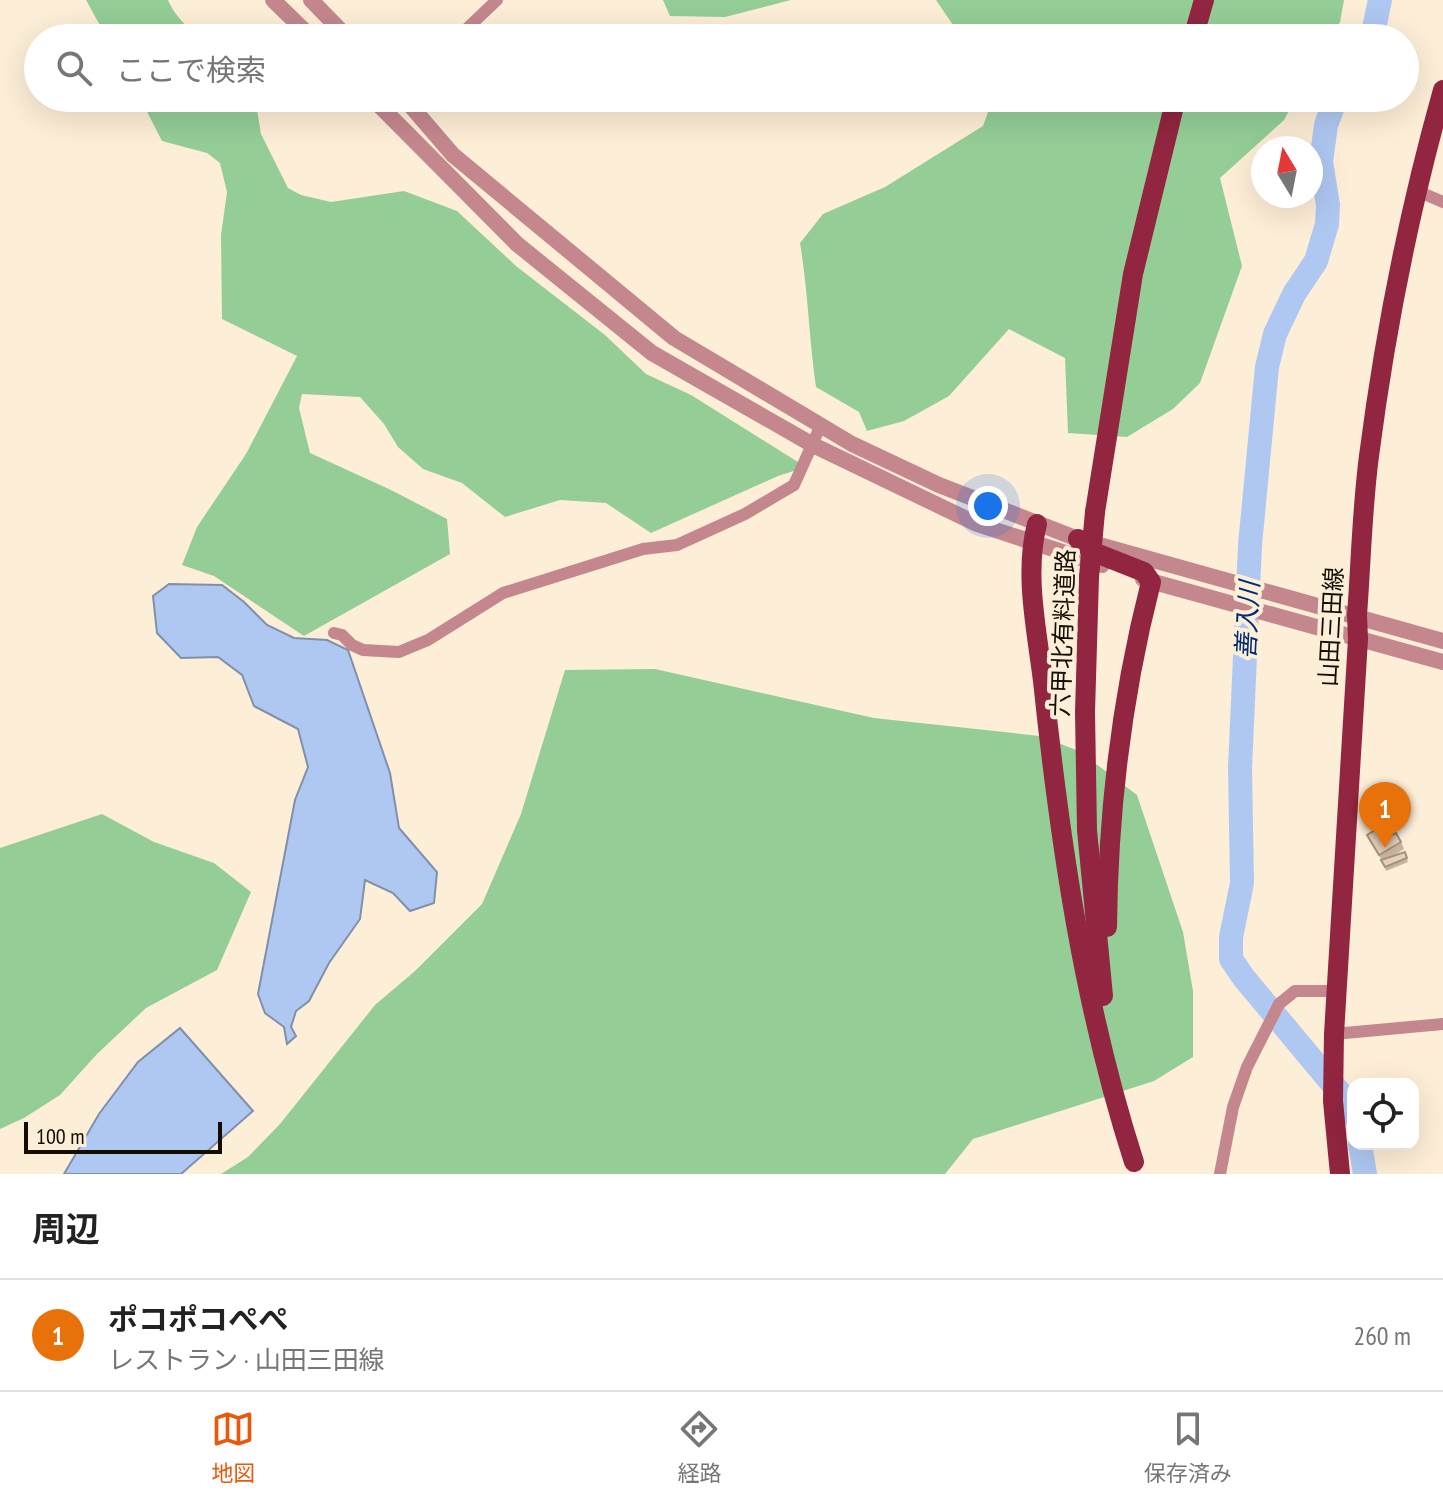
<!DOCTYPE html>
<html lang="ja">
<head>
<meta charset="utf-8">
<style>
  body { margin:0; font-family:"PT Sans Narrow","Noto Sans JP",sans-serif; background:#f2f2f2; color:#222 }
  .controls { position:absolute; right:24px; bottom:24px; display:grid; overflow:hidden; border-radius:16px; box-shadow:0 8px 32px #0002 }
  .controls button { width:72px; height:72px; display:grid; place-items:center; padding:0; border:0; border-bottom:2px solid #e0e0e0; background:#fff; color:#222; font:40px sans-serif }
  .compass { position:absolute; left:1251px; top:136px; width:72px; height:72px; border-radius:50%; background:#fff; box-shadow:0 8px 32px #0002; rotate:350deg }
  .scale { position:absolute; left:24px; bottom:20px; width:198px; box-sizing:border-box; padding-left:8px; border:4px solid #130d04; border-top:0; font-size:22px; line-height:28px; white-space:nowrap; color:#130d04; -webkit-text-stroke:6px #fdeed7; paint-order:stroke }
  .you { position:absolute; left:988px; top:506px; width:28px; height:28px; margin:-20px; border:6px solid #fff; border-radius:50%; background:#1a73e8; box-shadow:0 0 0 12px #1a73e833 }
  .badge { display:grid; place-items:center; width:52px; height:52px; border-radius:50%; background:#ea580c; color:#fff; font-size:26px; font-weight:700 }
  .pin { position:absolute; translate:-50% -66px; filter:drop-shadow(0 2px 4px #0008) }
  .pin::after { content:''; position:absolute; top:42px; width:28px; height:24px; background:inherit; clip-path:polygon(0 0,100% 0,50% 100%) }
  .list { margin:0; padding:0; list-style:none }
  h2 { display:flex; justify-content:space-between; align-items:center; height:104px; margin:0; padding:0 32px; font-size:34px }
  h2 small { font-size:26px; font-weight:400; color:#767676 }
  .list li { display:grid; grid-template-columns:52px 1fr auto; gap:24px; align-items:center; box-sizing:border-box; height:112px; padding:0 32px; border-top:2px solid #e0e0e0 }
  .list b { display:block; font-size:30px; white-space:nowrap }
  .list p { margin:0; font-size:26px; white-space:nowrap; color:#767676 }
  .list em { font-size:26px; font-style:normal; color:#767676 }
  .icon { flex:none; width:44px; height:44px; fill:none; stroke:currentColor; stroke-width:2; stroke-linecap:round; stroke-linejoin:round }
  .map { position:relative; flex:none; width:1443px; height:1174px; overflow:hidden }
  .search { position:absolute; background:#fff; box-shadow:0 8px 32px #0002; left:24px; right:24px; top:24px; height:88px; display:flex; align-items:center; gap:20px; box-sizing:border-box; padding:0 28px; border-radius:44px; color:#767676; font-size:30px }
  .sheet { height:216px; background:#fff }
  nav { display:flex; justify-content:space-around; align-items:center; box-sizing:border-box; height:112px; border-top:2px solid #e0e0e0; background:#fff; font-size:22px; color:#767676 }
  nav a { display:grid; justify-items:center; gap:4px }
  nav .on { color:#ea580c }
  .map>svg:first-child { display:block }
</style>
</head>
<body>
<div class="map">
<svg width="1443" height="1174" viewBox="0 0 1443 1174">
  <rect width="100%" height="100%" fill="#fdeed7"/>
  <!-- green -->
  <g fill="#94ce96">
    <path d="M86,0H168C175,17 187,27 202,38H107Z"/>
    <path d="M663,0H791L725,17L670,16Z"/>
    <path d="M936,0H1344L1340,22L1331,38H957L953,25Z"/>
    <path d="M140,98H255L261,134L288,188L301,195L331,202L404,191L457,211L516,266L605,335L646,374L691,395L806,467L778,476L651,533L606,503L560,500L505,517L462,483L423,469L398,447L384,424L360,397L302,394L299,408L310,453L391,490L447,519L450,554L304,636L214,576L182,565L197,527L246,454L297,356L222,319L221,235L227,192L220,163L207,153L162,141Z"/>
    <path d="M993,98H1296L1284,120L1220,178L1242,266L1200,383L1173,409L1127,437L1068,433L1065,358L1009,329L949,396L904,421L867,431L859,412L816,387C809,339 808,291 800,243L823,214L885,187L983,126Z"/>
    <path d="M655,669L874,718L1040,736L1079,751L1137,795L1183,932L1193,991V1057L1154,1081L973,1139L945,1174H221L248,1157L280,1124L375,1005L415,971L482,904L521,814L565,670Z"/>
    <path d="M102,814L154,842L214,863L251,892L217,970L146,1008L97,1054L60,1095L24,1118L0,1129V848Z"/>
  </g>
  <!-- water -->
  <g fill="#afc8f2" stroke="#8090ab" stroke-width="2">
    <path d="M169,584L222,585L244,602L267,625L294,638L327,640L348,650L390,773L399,828L437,872L434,903L410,911L393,893L365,880L360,919L329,963L309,1001L296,1011L291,1027L296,1036L287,1044L284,1027L265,1013L258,994L295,800L308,767L298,729L254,706L242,675L218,657L181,658L157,633L153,596Z"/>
    <path d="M180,1028L253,1111L181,1174H64L99,1114L138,1062Z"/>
  </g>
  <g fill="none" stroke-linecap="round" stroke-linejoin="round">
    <!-- river -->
    <g stroke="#afc8f2" stroke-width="24">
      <path d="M1372,38L1380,0"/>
      <path d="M1336,98L1326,125L1321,162L1328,205L1327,224L1316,261L1294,294L1275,334L1267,367L1250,545L1240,768L1242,883L1231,937V959L1244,978L1345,1099L1353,1114"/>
      <path d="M1360,1144L1365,1174"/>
    </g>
    <!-- minor -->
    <g stroke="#c4878e" stroke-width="12">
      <path d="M457,38L497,0"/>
      <path d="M1415,190L1443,202"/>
      <path d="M334,633L342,635L352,645L363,650L399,652L428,640L503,593L643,549L677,545L745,514L794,485L820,427"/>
      <path d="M1334,1034L1443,1024"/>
      <path d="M1220,1174L1233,1107L1247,1067L1279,1004L1295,991H1336"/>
    </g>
    <!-- tertiary -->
    <g stroke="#c4878e" stroke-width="16">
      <path d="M273,0L312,38"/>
      <path d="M311,0L348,38"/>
      <path d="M372,98L517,244L652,353L813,445L977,524L1102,565"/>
      <path d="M404,98L453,155L674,338L852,444L939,485L1078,539L1443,641"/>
      <path d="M1143,579L1443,662"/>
    </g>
    <!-- primary -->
    <g stroke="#922540" stroke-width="20">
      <path d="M1193,38L1204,0"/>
      <path d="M1095,512L1133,274L1176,98"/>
      <path d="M1037,524C1024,574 1037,631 1043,681C1060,843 1084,1007 1134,1162"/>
      <path d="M1078,539L1096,553L1144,572L1151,582C1122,695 1108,811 1107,927"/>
      <path d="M1089,577L1085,712L1087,830L1103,996"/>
      <path d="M1340,1174L1333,1101L1334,1034L1358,639L1357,615C1361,563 1362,509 1369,456C1385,332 1409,211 1443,90"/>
    </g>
    <!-- primary-bridge -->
    <path stroke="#922540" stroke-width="20" d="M1089,577L1095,512"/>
  </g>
  <!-- wall -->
  <path fill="#c8b39d" d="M1367,835H1392L1401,842L1404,849L1393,856L1405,852L1408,862L1386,871L1383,862L1370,842Z"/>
  <!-- building -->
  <g fill="#e8d0b7" stroke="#a29280" stroke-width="2">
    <path d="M1385,824L1392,835L1396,833L1401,842L1379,855L1367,835Z"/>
    <path d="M1405,852L1407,858L1385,867L1381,860Z"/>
  </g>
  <g text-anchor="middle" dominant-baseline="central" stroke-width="8" stroke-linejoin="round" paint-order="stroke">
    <!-- street labels -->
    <g font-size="24" fill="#130d04" stroke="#fdeed7">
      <text transform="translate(1331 627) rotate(-87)">山田三田線</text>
      <text transform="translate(1063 633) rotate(-88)">六甲北有料道路</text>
    </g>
    <!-- water labels -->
    <g font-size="26" font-style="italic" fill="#002b78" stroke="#fdeed7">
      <text transform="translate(1247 620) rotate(-87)">善入川</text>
    </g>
  </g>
</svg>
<div class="controls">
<button><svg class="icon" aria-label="locate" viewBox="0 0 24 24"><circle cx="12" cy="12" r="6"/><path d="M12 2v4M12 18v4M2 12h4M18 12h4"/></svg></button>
</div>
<svg class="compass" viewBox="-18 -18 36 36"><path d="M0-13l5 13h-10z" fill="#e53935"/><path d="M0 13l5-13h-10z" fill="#767676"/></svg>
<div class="scale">100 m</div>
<div class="you"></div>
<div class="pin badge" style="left:1385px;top:848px;background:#e8710a">1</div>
<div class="search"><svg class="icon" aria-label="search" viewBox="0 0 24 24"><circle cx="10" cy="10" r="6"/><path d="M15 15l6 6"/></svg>ここで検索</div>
</div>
<section class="sheet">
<h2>周辺<small></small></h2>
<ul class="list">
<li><span class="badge" style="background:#e8710a">1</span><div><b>ポコポコぺぺ</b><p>レストラン · 山田三田線</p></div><em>260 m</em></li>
</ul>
</section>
<nav>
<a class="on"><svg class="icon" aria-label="map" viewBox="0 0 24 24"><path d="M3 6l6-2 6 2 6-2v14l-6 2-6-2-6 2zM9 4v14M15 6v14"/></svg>地図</a>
<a><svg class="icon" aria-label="directions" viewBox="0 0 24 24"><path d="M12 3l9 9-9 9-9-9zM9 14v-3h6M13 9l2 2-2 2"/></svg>経路</a>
<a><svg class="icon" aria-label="saved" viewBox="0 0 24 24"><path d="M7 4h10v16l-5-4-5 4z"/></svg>保存済み</a>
</nav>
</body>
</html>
